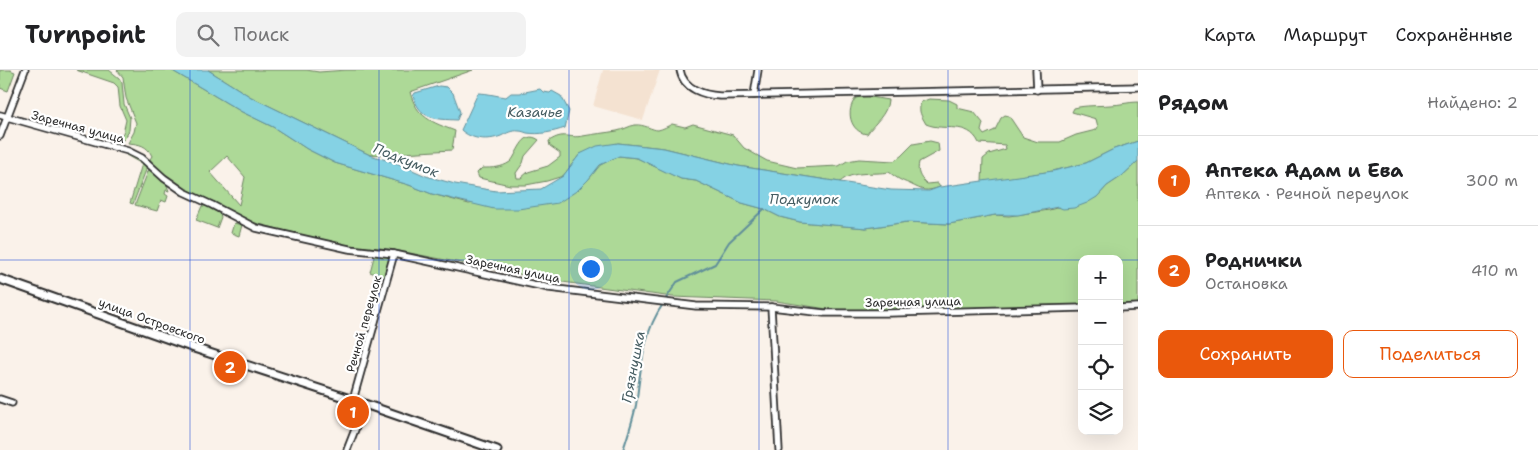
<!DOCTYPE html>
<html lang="ru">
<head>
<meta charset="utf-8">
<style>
  body { margin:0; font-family:"Shantell Sans",sans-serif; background:#f2f2f2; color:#202124 }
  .controls { position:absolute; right:15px; bottom:15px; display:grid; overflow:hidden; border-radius:10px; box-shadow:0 5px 20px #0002 }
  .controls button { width:45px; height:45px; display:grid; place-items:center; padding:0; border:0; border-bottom:1px solid #e0e0e0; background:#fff; color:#202124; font:25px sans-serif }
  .you { position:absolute; left:590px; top:198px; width:18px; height:18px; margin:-12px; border:4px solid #fff; border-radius:50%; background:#1a73e8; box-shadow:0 0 0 8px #1a73e833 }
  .badge { display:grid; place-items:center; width:32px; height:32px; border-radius:50%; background:#ea580c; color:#fff; font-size:16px; font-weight:700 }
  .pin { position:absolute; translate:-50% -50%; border:2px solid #fff; box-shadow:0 1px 5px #0006 }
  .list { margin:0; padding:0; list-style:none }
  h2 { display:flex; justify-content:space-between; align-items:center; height:65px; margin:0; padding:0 20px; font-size:21px }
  h2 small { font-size:16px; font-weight:400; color:#757577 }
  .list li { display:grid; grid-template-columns:32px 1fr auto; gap:15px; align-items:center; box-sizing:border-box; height:90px; padding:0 20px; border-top:1px solid #e0e0e0 }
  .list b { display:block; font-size:19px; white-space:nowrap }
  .list p { margin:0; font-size:16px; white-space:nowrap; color:#757577 }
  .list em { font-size:16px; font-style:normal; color:#757577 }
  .actions { display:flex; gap:10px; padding:15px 20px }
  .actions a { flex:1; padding:11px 0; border:1px solid #ea580c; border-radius:10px; text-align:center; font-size:18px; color:#ea580c }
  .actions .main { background:#ea580c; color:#fff }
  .icon { flex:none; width:28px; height:28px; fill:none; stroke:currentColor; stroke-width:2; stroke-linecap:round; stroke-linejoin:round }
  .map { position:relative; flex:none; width:1138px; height:380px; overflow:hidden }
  header { display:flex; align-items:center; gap:30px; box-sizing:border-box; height:70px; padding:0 25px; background:#fff; border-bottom:1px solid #e0e0e0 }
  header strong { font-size:24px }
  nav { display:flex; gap:28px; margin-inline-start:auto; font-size:18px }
  .search { width:350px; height:45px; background:#f2f2f2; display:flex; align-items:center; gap:12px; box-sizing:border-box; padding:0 18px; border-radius:10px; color:#757577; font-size:19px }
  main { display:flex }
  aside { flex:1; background:#fff }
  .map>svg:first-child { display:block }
</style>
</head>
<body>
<header>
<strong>Turnpoint</strong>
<div class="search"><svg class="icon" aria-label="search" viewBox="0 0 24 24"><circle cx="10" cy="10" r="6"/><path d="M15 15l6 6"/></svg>Поиск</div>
<nav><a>Карта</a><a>Маршрут</a><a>Сохранённые</a></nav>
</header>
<main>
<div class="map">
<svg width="1138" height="380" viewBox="0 0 1138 380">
  <rect width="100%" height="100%" fill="#faf2ea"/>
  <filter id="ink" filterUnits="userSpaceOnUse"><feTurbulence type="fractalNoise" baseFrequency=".02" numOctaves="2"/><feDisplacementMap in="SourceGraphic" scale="10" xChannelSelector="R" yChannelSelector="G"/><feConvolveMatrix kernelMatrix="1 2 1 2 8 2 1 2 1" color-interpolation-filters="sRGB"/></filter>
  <g filter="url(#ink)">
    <!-- built -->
    <path fill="#f4e2d1" d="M603,0H660L643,50L593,36Z"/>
    <!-- green -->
    <g fill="#add997" stroke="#6c8261" fill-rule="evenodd">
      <path d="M0,0H10L15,2L8,21L0,18Z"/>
      <path d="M76,0H109L119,8L122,13L124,34L130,48L129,60L126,67L120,73L112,72L109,70L108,67L118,68L123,63L126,50L120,36L118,17L114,13Z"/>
      <path d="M117,0H171L242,42L273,57L307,79L335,93L409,115L432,124L469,134L588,110L600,95L619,86L637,88L681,109L696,111L742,133L764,139L780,147L800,152L866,158L907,152L949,154L995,145L1009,146L1049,140L1097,127L1107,116L1122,106L1138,91V234L1119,235V189H1082V236L883,241L827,239L776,231L673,227L555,211L389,179L348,175L320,170L244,150L234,146L215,132L182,119L155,97L150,89L152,86C147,75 139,74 128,73L134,62L136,53L126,28L123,7ZM227,86L245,107L239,135L210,102Z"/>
      <path d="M208,0H306L319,2L347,0H473L410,22C417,48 432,52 455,61L452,80L370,85L251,27Z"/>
      <path d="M865,26L888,30C887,45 875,52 867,64C850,62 845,40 856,28Z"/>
      <path d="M929,29L949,30L957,34V38L974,42L983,53L981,61L984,65L995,60L1001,48L1005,45L1009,46L1023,67L1038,72H1060L1076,65L1096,60L1098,57L1096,49L1072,42L1074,38C1086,35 1098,36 1110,35C1120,35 1128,32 1138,32V71L1114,79L1086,93L1053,101L982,112L983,89L989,84L1006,79L1005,75L979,73C968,50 944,62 926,54C921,45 918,42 921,32Z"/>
      <path d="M672,54L685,57L693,54L733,65L744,78L767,91L797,98L839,96L847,91L859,89L894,91L901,86L913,74L930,71L938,73L939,81L919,92C917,102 919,107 927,114L937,113L940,117C925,122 924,121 910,114C900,110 898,109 889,102C872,105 853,100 840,112L738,96L664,78L618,73L580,84L563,106L547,111L526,115H510L479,108L477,103L482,98C493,98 501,98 510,92C517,87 522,58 539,70L525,86L523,93L516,103L517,108H521L528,102L548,96L560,87V83L550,76L549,71C565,61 568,69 583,66C594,64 605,63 617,61C623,60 629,56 635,55C644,54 652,60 658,60C663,59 668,56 672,54Z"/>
      <path d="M126,85H131L146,95V100L133,134L130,133L142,94Z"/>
      <path d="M149,99L166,113L169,121L166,120L165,124L168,126L166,132L161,130L157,141L135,135Z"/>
      <path d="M202,136H206L220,144L221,147L217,158L196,150Z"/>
      <path d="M234,153L242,155L239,166L231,163Z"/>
      <path d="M375,183L388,187L389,191L386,206L383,207L370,202Z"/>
    </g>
    <!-- water -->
    <g fill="#85d2e4" stroke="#618f9a">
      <path d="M171,0H208L251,27L370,85L399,94L426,106L455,114L496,121L541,119L563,106L580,84L597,76L618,73L664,78L738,96L891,120L929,121L940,117L1053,101L1086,93L1114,79L1138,71V91L1122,106L1107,116L1097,127L1087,133L1074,138L1063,139L1058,137L1018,145H995L949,154L907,152L866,158L800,152L780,147L764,139L742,133L696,111L681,109L670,104L637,88L619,86L600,95L588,110L578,120L558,133L518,139H494L432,124L409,115L335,93L307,79L273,57L242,42Z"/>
      <path d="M439,16L447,17L453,23L460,42L457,50C435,49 421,50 413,26L415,23Z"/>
      <path d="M540,19L543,22L550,23L552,21L561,26L569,41L565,58C553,62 540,65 527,63C524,62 522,61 519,61C512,60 507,63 501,66C488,71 472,70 461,60L478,23C488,23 496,26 506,27L511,23H520Z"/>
    </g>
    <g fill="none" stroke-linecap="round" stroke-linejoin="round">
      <!-- stream -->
      <g stroke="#618f9a" stroke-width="2">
        <path d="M665,230L677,212L715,194L729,172L764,139"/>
        <path d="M623,380C628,365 633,350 636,335C641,300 642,264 663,234"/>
      </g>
      <!-- minor casing -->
      <g stroke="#2b2b2b" stroke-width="9">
        <g id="minor">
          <path d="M680,0C683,19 704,25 720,26L1138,17"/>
          <path d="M1036,0L1037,20"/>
          <path d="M754,25L758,0"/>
          <path d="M0,45L128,81L142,88L164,108L184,122L212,135L256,158L349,179L394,184L549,218L696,236L771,237L824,243H890L1082,238"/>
          <path d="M0,66L25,0"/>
          <path d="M771,237L779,380"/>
          <path d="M1119,238L1138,237"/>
          <path d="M0,329L12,333"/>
          <path d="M353,330L394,184"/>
          <path d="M347,380L365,334"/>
        </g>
      </g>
      <!-- tertiary casing -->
      <g stroke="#2b2b2b" stroke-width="11">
        <path id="tertiary" d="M0,209L197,279L353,330L497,380"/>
      </g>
      <!-- minor -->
      <use href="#minor" stroke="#fff" stroke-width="5.5"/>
      <!-- tertiary -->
      <use href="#tertiary" stroke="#fff" stroke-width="7"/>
    </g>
  </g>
  <!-- grid -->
  <path fill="none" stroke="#1d4ed8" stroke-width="1" stroke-opacity="0.55" d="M190,0V380M379,0V380M569,0V380M759,0V380M948,0V380M0,190H1082M1119,190H1138"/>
  <g text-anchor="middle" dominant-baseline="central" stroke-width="4.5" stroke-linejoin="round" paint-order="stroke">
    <!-- street labels -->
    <g font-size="12" fill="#2b2b2b" stroke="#fff">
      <text transform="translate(78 57) rotate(15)">Заречная улица</text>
      <text transform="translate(513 199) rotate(12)">Заречная улица</text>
      <text transform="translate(913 232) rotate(-1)">Заречная улица</text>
      <text transform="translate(152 251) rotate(20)">улица Островского</text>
      <text transform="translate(364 254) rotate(-74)">Речной переулок</text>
    </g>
    <!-- water labels -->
    <g font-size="14" font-style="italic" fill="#465d62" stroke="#fff">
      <text x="535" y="42">Казачье</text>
      <text transform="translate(406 90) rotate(22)">Подкумок</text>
      <text x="804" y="129">Подкумок</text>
      <text transform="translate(633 297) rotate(-79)">Грязнушка</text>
    </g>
  </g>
</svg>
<div class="controls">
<button>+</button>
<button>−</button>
<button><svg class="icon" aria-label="locate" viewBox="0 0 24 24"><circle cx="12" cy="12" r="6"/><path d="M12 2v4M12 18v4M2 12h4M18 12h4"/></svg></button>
<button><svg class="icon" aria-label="layers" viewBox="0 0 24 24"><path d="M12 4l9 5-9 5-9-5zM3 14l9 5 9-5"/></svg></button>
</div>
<div class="you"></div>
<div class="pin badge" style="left:353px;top:342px">1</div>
<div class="pin badge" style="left:230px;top:297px">2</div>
</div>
<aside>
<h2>Рядом<small>Найдено: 2</small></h2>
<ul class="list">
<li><span class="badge">1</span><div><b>Аптека Адам и Ева</b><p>Аптека · Речной переулок</p></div><em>300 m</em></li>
<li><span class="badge">2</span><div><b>Роднички</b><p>Остановка</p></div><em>410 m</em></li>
</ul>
<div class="actions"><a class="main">Сохранить</a><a>Поделиться</a></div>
</aside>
</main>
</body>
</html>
